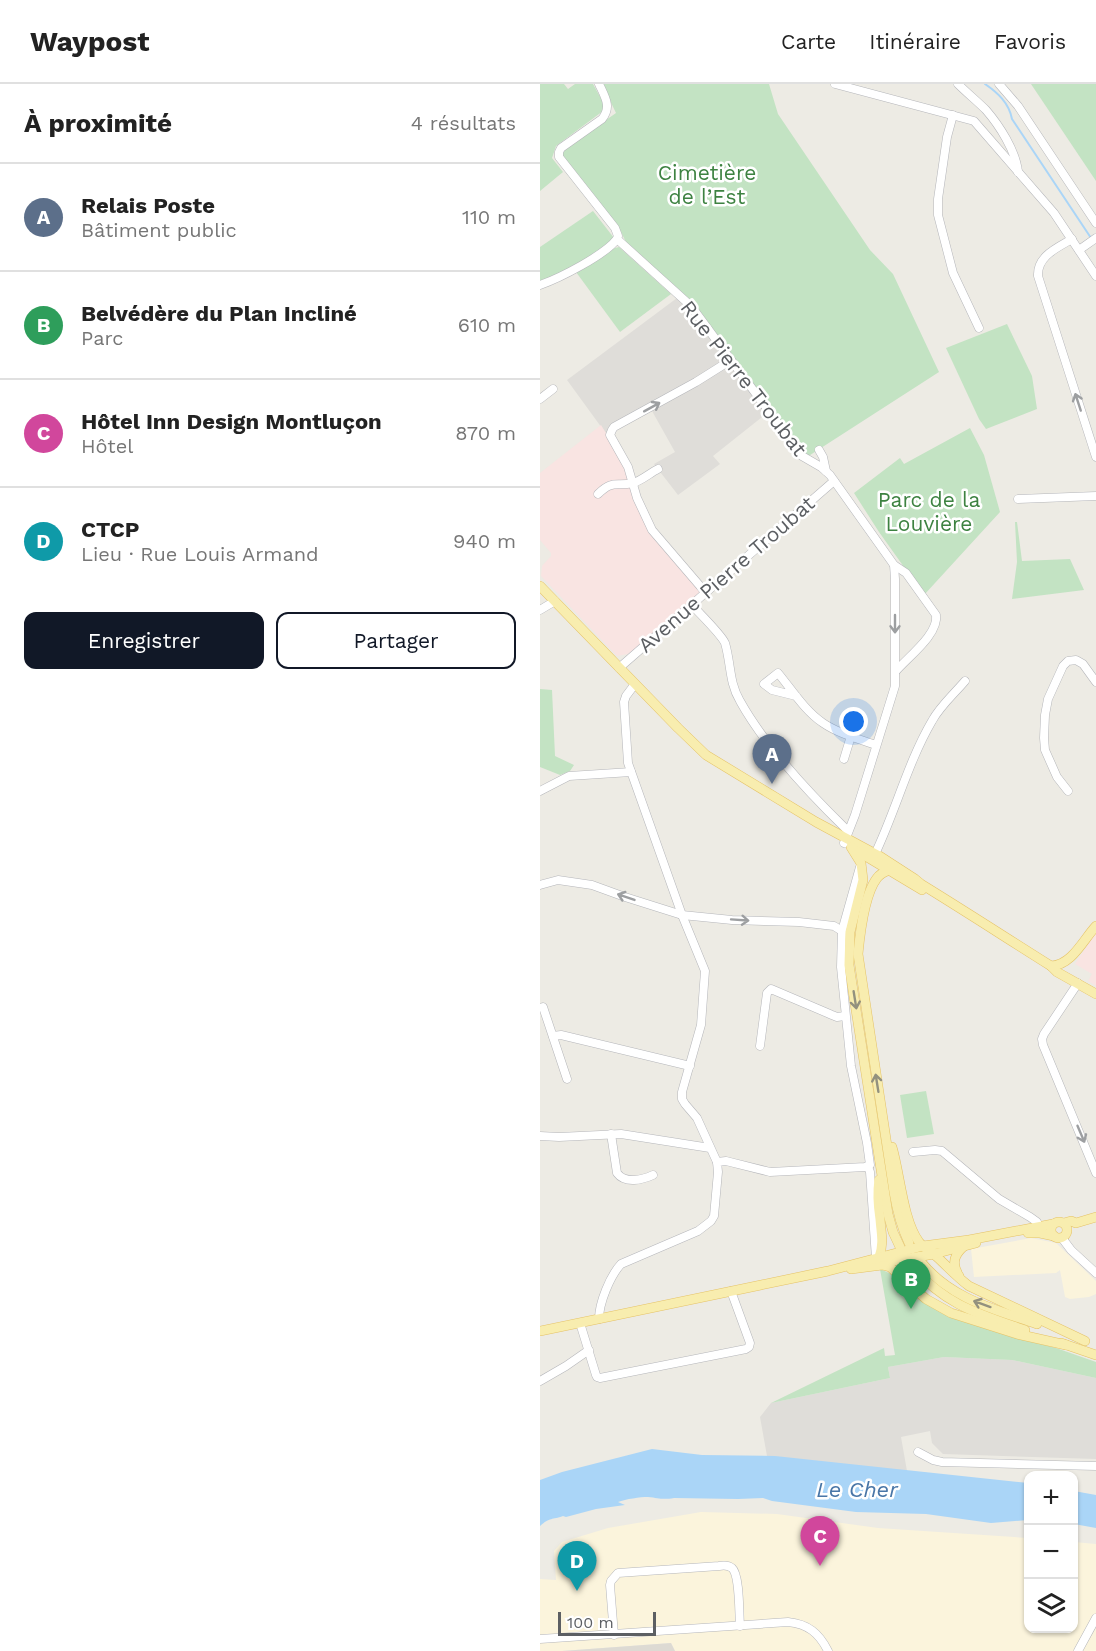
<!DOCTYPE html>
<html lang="fr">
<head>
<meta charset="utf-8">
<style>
  body { margin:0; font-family:"Work Sans",sans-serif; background:#f2f2f2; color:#222 }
  .controls { position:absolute; right:18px; bottom:18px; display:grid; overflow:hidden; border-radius:12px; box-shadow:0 2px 4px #0004 }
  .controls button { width:54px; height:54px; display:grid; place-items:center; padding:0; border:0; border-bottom:2px solid #e0e0e0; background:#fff; color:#222; font:30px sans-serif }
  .scale { position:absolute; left:18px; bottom:15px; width:98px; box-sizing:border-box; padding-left:6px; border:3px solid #5c5f63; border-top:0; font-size:16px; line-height:21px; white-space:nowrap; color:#5c5f63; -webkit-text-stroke:4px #fff; paint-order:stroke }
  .you { position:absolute; left:314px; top:638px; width:21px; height:21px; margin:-15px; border:4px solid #fff; border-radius:50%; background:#1a73e8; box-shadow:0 0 0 9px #1a73e833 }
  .badge { display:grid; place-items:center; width:39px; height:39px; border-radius:50%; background:#111827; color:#fff; font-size:20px; font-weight:700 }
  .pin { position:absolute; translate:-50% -50px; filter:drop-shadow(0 2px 3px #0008) }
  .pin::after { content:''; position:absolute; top:32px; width:21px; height:18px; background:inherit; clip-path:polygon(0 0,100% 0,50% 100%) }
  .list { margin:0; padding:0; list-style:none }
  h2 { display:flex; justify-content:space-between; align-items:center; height:78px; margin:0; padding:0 24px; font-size:26px }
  h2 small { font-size:20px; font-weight:400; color:#767676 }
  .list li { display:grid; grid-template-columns:39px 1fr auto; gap:18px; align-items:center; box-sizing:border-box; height:108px; padding:0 24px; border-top:2px solid #e0e0e0 }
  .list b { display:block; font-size:22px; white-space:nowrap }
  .list p { margin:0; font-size:20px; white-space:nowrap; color:#767676 }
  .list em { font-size:20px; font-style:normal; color:#767676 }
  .actions { display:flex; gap:12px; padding:18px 24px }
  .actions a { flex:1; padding:14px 0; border:2px solid #111827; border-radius:12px; text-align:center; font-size:21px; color:#111827 }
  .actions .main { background:#111827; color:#fff }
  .icon { flex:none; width:33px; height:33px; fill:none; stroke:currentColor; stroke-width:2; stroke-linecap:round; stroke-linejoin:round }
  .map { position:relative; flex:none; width:556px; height:1567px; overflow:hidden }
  header { display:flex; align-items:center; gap:36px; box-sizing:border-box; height:84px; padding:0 30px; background:#fff; border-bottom:2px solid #e0e0e0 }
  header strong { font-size:28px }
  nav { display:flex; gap:33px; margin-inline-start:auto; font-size:21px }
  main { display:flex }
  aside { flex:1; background:#fff }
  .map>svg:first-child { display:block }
</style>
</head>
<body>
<header>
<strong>Waypost</strong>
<nav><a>Carte</a><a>Itinéraire</a><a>Favoris</a></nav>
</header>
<main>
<aside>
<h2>À proximité<small>4 résultats</small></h2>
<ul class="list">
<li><span class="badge" style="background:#5c6f8a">A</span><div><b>Relais Poste</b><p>Bâtiment public</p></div><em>110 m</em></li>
<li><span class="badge" style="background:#2e9e5b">B</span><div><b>Belvédère du Plan Incliné</b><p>Parc</p></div><em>610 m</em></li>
<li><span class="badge" style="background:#d1479c">C</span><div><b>Hôtel Inn Design Montluçon</b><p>Hôtel</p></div><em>870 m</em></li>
<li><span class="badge" style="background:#0f9aa8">D</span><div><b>CTCP</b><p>Lieu · Rue Louis Armand</p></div><em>940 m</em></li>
</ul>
<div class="actions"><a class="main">Enregistrer</a><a>Partager</a></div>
</aside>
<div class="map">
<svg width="556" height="1567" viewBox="0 0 556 1567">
  <rect width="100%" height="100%" fill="#edebe4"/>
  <!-- commercial -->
  <g fill="#fbf4dc">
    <path d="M491,1154L516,1159L556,1197V1210L549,1213L530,1215L525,1213L520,1186L516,1189L434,1193L431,1165Z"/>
    <path d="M161,1428L237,1430L338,1444L488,1454V1544H534V1458L556,1460V1567H135L131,1559L22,1567H0V1495L16,1496L14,1467L22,1458L68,1444Z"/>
  </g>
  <!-- industrial -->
  <g fill="#dfddd9">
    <path d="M137,214L151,227L227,329L173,372L180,380L138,411L114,380L135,368L112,327L67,351L27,296Z"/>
    <path d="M404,1273L472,1276L556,1294V1375L403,1370L392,1359L390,1347L361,1353L367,1387L227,1372L220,1333L231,1319L350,1294L348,1283Z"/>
  </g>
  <!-- education -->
  <path fill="#dddad3" d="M131,1559L135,1567H140H22Z"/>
  <!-- medical -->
  <g fill="#f9e4e2">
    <path d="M61,341L80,372L110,449L161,507L120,545L88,570L77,572L1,492L2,482L11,472V469L0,456V389Z"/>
    <path d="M556,848V902L548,897L552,890L535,880Z"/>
  </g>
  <!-- green -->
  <g fill="#c3e3c3">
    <path d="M0,0H24L28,5L35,0H53L64,20L63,27L16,62L12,74L23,88L0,107Z"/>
    <path d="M62,0H229L238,30L330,166L353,190L399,288L267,373L154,221L87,160L81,148L22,71V67L76,29Z"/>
    <path d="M491,0H556V97Z"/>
    <path d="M53,127L74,154C63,169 18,192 0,197V163Z"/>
    <path d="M79,163L131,210L80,248L36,188L75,164Z"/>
    <path d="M467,240L492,292L497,325L446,345L439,335L406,264Z"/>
    <path d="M430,344L444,371L460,428L384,511L339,448L314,409L360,374L364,380Z"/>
    <path d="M475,438H477L482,477L530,475L544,506L472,515L477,478Z"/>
    <path d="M0,605L12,606L15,672L34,681L30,687L20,691L0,683Z"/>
    <path d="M386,1007L394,1050L367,1054L360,1011Z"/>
    <path d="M340,1185L358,1193L373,1209L458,1247L519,1265L556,1278V1294L472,1276L404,1273L348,1283L350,1294L231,1319L344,1264L345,1272L355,1271Z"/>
  </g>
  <!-- water -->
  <g fill="#aad5f7">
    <path d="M112,1365L162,1371L235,1372L488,1399V1436L451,1439L386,1430L316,1428L232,1417L223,1414L198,1415L134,1414C122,1416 119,1414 108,1413C100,1413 86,1415 78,1418L85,1421L56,1425L26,1433L23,1432C12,1436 10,1433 0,1442V1396L22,1388Z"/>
    <path d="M534,1407L556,1411V1444L534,1440Z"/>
  </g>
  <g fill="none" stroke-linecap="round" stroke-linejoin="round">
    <!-- stream -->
    <path stroke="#aad5f7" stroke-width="2" d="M445,0C458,9 469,19 472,35L551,154"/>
    <!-- minor casing -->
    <g stroke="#b5b6ba" stroke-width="9">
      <g id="minor">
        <path d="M59,0C65,13 72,23 62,35L21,64L19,68V73L75,144L78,152L77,155L151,222L262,372L281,383L290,391L354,481L355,495V602L315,731L304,759"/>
        <path d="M295,0L434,37L514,129L556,192"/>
        <path d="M418,0C427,9 437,17 446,26C459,41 476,67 478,88"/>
        <path d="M459,0L478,22L556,139"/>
        <path d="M413,31L407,53L398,115V131L413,189L439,244"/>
        <path d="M532,155C517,164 497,172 498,192L556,373"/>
        <path d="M539,166L556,154"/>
        <path d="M0,201C20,194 65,171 77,155"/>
        <path d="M0,315L13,305"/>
        <path d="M279,366L283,373L286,387"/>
        <path d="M58,410C73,395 76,403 93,399C101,397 110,389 118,385"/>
        <path d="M478,415L556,412"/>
        <path d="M354,481L366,489L396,531C399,550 368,573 356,587"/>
        <path d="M166,509L112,446L97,414L88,383L70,351L72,346L74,343L156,298L191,276"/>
        <path d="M152,521C159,529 181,550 185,559C191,579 189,599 200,617C225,662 269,709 306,745"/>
        <path d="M0,526L15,517"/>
        <path d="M79,584L294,397"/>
        <path d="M95,600L86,612L84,618L88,679L142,831L165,887L161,941L142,1008V1015L145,1020L157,1034L177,1078"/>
        <path d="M256,612L232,606L224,600L238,589C252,606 265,627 283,639C299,650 319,655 336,661"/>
        <path d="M304,675L311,652"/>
        <path d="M0,707L29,692L91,688"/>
        <path d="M528,707L517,693L505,666L504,654L505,631L508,615L523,582L528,577L536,576L543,580L556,598"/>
        <path d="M335,770C356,726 368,678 392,637C400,622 414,610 425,597"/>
        <path d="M0,801L18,796L52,801L85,813L142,831L192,836L259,838L294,842L302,847"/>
        <path d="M538,899L504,950L502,955L503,961L556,1089"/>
        <path d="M3,923L27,995"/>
        <path d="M13,952L21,951L150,982"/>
        <path d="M220,962L227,909L231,905L292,931L297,933L305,932"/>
        <path d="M71,1050L77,1089C85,1100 102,1096 113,1091"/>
        <path d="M0,1052L19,1053L81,1050L170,1064"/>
        <path d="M373,1068L395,1066L402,1067L459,1115L490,1133L497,1138L500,1148"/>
        <path d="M328,1083L330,1088L336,1174L332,1178"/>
        <path d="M522,1154L531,1166L556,1189"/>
        <path d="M59,1235C59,1219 70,1192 81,1180L158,1147L171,1137L174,1132L178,1088L177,1078L186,1077L230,1088L325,1083L330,1081L327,1059L311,982L301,883L302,847L320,783"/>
        <path d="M40,1239L56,1291L57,1293L60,1294L206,1265L209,1263L210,1259L191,1207"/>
        <path d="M0,1297L26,1282L49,1266"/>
        <path d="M378,1368L393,1376L402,1378L556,1382"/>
        <path d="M74,1551L70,1501L71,1497L78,1489L179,1482C184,1481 188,1481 192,1484C200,1491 199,1530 200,1542"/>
        <path d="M0,1555L248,1538C268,1540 279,1549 288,1567"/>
        <path d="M538,1567L556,1534"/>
      </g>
    </g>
    <!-- major casing -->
    <g stroke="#e5c266" stroke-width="10">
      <g id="major">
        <path d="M0,502L138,644L166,671L276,738L341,773L375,795L381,800C425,827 468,855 511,882L517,888L556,910"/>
        <path d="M311,763L321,779L323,796L310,848L309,881L348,1130L353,1148L360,1163"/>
        <path d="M317,767L382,806"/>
        <path d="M349,786C344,788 340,790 337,794C324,811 320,849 318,870L354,1108C357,1126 361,1142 369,1159"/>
        <path d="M511,882C532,881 543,856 556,842"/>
        <path d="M352,1063C360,1090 363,1137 379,1158C384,1165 392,1167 397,1173C408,1183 417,1193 429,1202L545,1257"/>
        <path d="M339,1096C337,1109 338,1122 340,1135C341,1149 344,1159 339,1173"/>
        <circle cx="519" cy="1146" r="8"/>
        <path d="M524,1139L531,1137L536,1139L556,1133"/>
        <path d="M488,1149H500L514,1152"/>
        <path d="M381,1178C411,1215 454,1225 497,1240"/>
        <path d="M341,1179L394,1170L436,1159"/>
        <path d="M372,1182C405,1221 439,1230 485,1246"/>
        <path d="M311,1185L342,1181L350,1183L386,1215L411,1229L477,1250L526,1261"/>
        <path d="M419,1192C412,1181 413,1172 423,1163"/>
        <path d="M0,1247L288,1187L383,1162L429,1156L513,1140"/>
        <path d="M521,1259L556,1271"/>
      </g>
    </g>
    <!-- minor -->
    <use href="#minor" stroke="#fff" stroke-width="8"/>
    <!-- major -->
    <use href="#major" stroke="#f8edaf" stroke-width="9"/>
  </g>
  <!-- one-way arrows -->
  <defs><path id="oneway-shaft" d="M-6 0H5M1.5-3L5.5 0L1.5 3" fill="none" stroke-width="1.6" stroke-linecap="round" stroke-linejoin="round" transform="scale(1.5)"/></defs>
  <g stroke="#9d9fa1">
    <use href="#oneway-shaft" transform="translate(538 318) rotate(-108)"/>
    <use href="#oneway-shaft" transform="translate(112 323) rotate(-29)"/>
    <use href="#oneway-shaft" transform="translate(355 540) rotate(90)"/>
    <use href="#oneway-shaft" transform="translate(86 813) rotate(-161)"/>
    <use href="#oneway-shaft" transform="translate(200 836) rotate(4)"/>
    <use href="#oneway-shaft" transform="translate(541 1050) rotate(67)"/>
  </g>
  <g stroke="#93917e">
    <use href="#oneway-shaft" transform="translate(315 916) rotate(81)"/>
    <use href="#oneway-shaft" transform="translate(337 999) rotate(-99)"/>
    <use href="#oneway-shaft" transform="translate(442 1220) rotate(-160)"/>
  </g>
  <g text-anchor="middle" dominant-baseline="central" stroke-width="5" stroke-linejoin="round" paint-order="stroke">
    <!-- park labels -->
    <g font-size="21" fill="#3d8241" stroke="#fff">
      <text x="167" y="88">Cimetière<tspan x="167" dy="24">de l’Est</tspan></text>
      <text x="389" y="415">Parc de la<tspan x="389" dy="24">Louvière</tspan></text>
    </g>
    <!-- street labels -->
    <g font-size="21" fill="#5c5f63" stroke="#fff">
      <text transform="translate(204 294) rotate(52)">Rue Pierre Troubat</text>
      <text transform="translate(186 490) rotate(-41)">Avenue Pierre Troubat</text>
    </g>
    <!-- water labels -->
    <g font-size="22" font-style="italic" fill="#4976a7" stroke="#fff">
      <text x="317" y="1405">Le Cher</text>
    </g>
  </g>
</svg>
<div class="controls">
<button>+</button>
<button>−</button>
<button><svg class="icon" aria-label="layers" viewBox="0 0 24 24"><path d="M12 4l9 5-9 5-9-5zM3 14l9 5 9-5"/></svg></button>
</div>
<div class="scale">100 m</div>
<div class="you"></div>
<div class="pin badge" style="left:232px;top:700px;background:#5c6f8a">A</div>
<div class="pin badge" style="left:371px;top:1225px;background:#2e9e5b">B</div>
<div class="pin badge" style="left:280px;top:1482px;background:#d1479c">C</div>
<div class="pin badge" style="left:37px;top:1507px;background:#0f9aa8">D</div>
</div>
</main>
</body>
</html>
